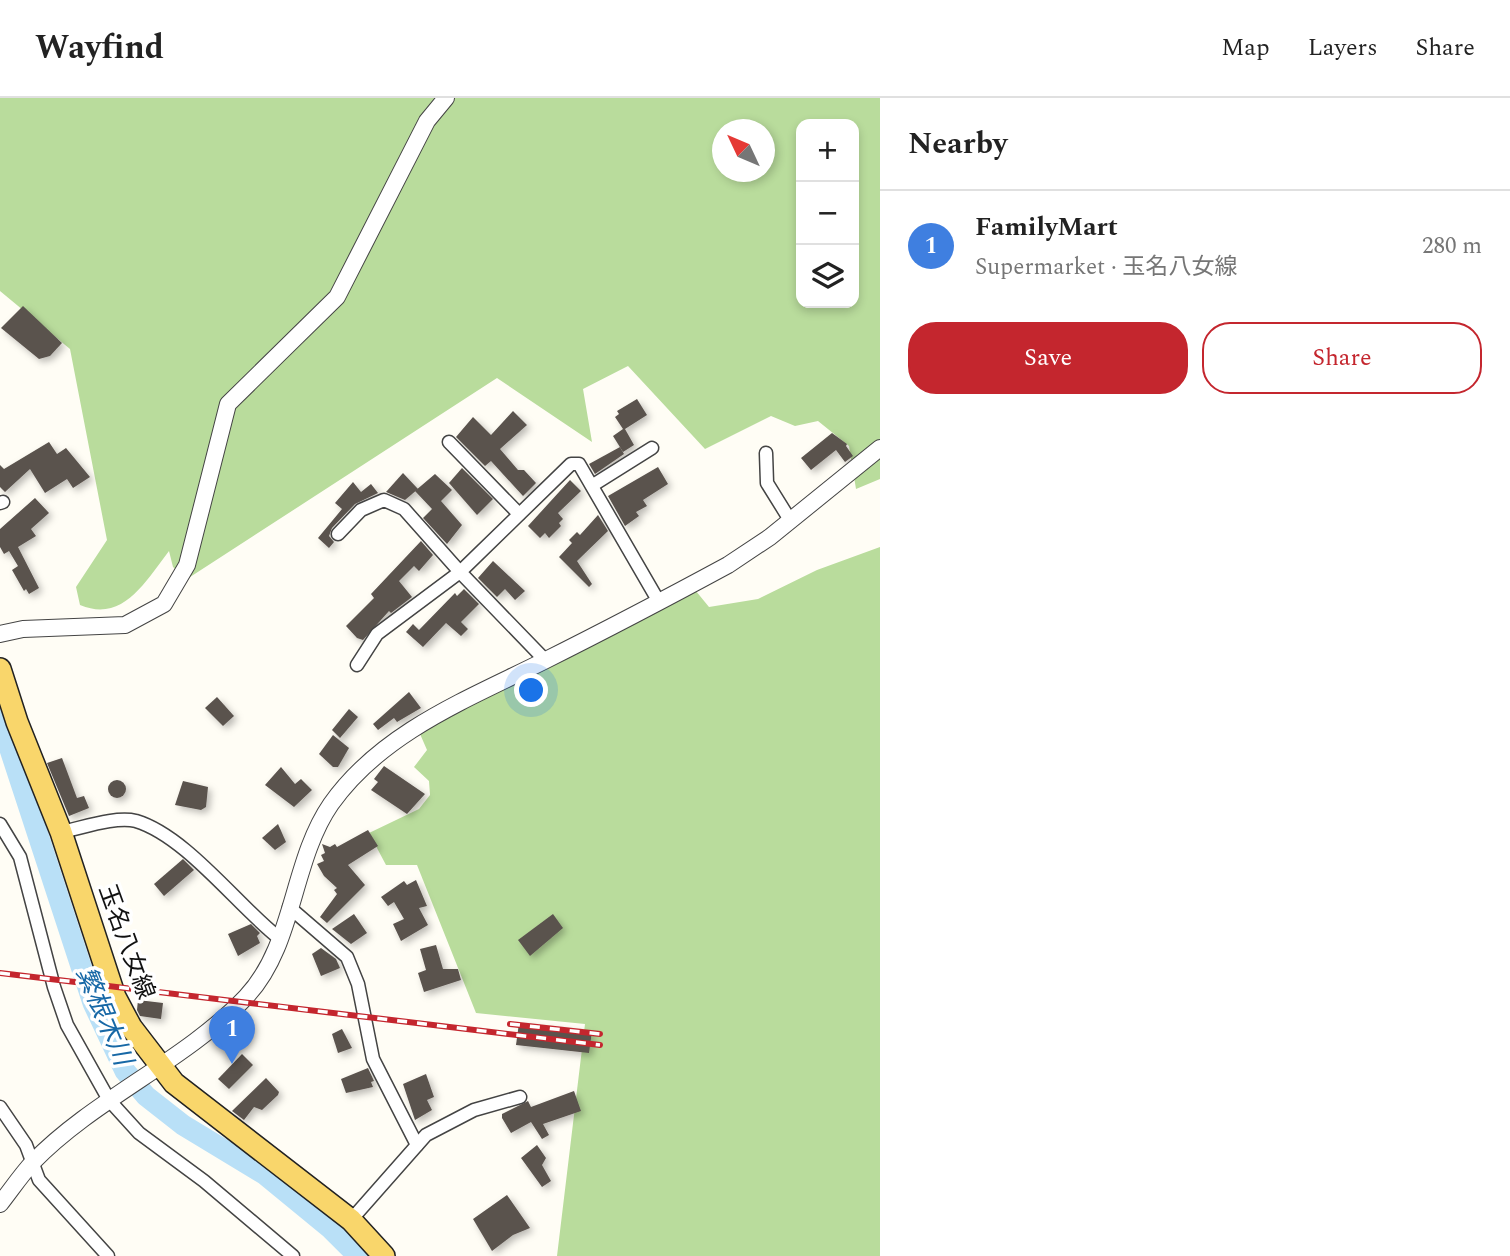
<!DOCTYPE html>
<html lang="en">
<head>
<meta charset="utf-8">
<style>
  body { margin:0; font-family:Spectral,"Noto Sans JP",serif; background:#f6f6f6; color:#222 }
  .controls { position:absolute; right:21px; top:21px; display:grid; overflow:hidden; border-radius:14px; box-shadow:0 4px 10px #0003 }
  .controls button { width:63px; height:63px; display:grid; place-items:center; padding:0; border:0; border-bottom:2px solid #e0e0e0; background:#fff; color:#222; font:35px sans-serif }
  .compass { position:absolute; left:712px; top:21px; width:63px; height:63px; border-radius:50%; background:#fff; box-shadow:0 4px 10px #0003; rotate:314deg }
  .you { position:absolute; left:532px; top:593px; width:24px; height:24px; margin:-18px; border:5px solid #fff; border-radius:50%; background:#1a73e8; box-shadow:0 0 0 10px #1a73e833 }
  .badge { display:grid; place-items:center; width:46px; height:46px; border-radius:50%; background:#c4262e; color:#fff; font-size:23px; font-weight:700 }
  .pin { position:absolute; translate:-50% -58px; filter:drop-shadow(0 2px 4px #0008) }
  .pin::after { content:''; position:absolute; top:37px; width:24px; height:21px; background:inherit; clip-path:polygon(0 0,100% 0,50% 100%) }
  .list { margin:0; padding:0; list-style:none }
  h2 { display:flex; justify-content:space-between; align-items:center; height:91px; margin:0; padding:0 28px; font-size:30px }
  h2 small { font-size:23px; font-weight:400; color:#767676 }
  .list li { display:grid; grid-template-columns:46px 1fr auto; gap:21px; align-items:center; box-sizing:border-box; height:112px; padding:0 28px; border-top:2px solid #e0e0e0 }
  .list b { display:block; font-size:26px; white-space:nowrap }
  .list p { margin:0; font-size:23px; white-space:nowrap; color:#767676 }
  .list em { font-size:23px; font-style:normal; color:#767676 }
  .actions { display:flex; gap:14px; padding:21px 28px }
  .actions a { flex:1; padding:16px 0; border:2px solid #c4262e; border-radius:28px; text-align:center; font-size:24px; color:#c4262e }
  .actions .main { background:#c4262e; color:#fff }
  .icon { flex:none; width:38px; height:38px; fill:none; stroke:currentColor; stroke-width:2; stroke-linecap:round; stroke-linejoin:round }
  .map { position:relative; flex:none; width:880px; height:1158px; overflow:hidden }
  header { display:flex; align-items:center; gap:42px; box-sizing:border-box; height:98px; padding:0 35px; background:#fff; border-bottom:2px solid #e0e0e0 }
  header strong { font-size:33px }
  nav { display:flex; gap:38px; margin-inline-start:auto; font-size:24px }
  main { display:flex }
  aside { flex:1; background:#fff }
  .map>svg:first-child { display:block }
</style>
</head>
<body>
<header>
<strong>Wayfind</strong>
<nav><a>Map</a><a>Layers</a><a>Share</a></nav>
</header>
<main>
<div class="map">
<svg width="880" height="1158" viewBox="0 0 880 1158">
  <defs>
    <filter id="shadow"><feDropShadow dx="3.5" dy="3.5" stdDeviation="3.5" flood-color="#0004"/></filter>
  </defs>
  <rect width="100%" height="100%" fill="#fffdf5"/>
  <!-- forest -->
  <g fill="#b9dc9c" fill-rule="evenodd">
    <path d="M0,0H880V381L856,391L849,348L818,323L795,328L771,318L705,351L628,268L583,291L592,344L497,280L187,481L173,469L169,453C145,484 123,525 80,507L76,489L107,442L70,251L0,193ZM801,26H854V205H801ZM722,32H764V74H722Z"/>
    <path d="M880,449V1158H557L585,926L476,915L417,767H386L369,735L419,711L430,697L429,683L414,669L427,652L417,629L691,487L709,509L758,501L817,472Z"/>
  </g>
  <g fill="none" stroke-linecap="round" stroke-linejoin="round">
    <!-- river -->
    <path stroke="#b9e0f7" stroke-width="21" d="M0,621L93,905L125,973L146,998L183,1027L264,1076L331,1131L358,1158"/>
  </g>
  <!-- building -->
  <g fill="#5a524d" filter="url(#shadow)">
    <path d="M23,208L62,245L50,258L39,261L1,230Z"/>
    <path d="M637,301L647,317L625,331L634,347L623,354L613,338L623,331L615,319L619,316L617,313Z"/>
    <path d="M513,313L527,327L500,351L518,372H524L536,385L523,398L491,363L485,368L456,339L473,319L491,337Z"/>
    <path d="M832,335L847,346L846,348L853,358L845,364L836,352L811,372L801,360Z"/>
    <path d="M49,344L57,356L66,350L90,379L73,390L67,381L45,395L30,371L5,394L0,389V367L4,371Z"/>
    <path d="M620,349L624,356L595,376L589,366Z"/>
    <path d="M658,369L668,386L643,402L647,408L636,414L639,418L625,428L608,398Z"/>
    <path d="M462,370L493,401L477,417L449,385Z"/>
    <path d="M403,375L418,391L405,402L386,394Z"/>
    <path d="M435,376L452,392L441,403L462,427L447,446L423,420L432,411L415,393Z"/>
    <path d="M570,382L581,393L558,415L563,421L559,425L561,428L549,440L545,435L540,440L528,428Z"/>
    <path d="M353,384L361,394L371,386L378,395L355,406L332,430L329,438L334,444L329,450L318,440L342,411L335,405Z"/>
    <path d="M35,400L49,415L31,431L36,438L18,449L39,490L29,496L26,491L24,493L12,472L18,468L9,453L4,456L0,449V431Z"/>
    <path d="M598,417L608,433L577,463L592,486L589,489L559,459L572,445L569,442L577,434L580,437Z"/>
    <path d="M421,443L433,457L419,473L414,468L399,483L412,499L391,515L389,513L363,542L357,540L346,528L374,500L371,496Z"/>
    <path d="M493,463L525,493L515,502L505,491L497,499L478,480Z"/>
    <path d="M464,491L479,506L461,524L468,531L461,538L446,525L423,549L406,534L413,526L419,532L455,495L457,498Z"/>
    <path d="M409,594L421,610L397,624L394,620L378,632L373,626Z"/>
    <path d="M217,599L234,618L223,628L205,610Z"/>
    <path d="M349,611L358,619L340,640L332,632Z"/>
    <path d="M333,637L349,650L338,669H333L319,656Z"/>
    <path d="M62,660L77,700L84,698L89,710L69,718L47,665Z"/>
    <path d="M384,668L425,696L407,716L371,692L378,684L374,681Z"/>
    <path d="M281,669L295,686L301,681L312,692L294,709L265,687Z"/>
    <circle cx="117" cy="691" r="9"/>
    <path d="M183,683L208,689L206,709L201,712L175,707Z"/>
    <path d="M278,726L286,744L275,752L262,740Z"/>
    <path d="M368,732L378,748L348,767L365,787L327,825L320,819L337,796L334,792L337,790L324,778L317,766L324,763L321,757L325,755L322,746L330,749L335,746L337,749Z"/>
    <path d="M183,761L194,772L164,798L154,786Z"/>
    <path d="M416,782L427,808L419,810L428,827L401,843L393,826L404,821L394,804L388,808L381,799L404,783L407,787Z"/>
    <path d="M354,816L367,835L351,846L332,831Z"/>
    <path d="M553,816L563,830L530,858L518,842Z"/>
    <path d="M251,826L260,835L257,838L260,845L238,858L228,836Z"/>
    <path d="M436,847L443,871H458L461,882L424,894L418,875L426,872L420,851Z"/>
    <path d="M321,850L336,861L340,870L321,878L312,856Z"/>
    <path d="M138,902L163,905L161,921L140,918L137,912Z"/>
    <path d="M519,925L592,933L589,955L516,947Z"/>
    <path d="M342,931L352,950L338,955L332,936Z"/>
    <path d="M242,956L253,967L229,991L218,981Z"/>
    <path d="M368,970L374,983L371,984L373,989L346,995L341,981Z"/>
    <path d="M426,976L434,999L427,1002L432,1012L415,1022L403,986Z"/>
    <path d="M266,980L279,994L278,997L262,1012L254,1009L244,1022L232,1013Z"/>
    <path d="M574,993L581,1013L543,1026L549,1037L542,1041L531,1024L511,1035L502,1020V1016L528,1003L531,1009Z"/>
    <path d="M537,1047L546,1060L542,1067L551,1083L542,1089L521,1060Z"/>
    <path d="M507,1097L530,1130L513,1137L492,1153L473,1121Z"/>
  </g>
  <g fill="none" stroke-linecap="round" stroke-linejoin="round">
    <!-- minor casing -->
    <g stroke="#444" stroke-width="15">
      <g id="minor">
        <path d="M449,344L519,416"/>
        <path d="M766,355L767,385L790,422"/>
        <path d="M593,387L652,350"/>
        <path d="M0,405L3,404"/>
        <path d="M338,436L361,412L384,402L404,411L460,474L377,536L357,567"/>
        <path d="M545,562L460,474L571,366H579L659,504"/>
        <path d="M0,726L20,759L54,889L67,927L109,1002L139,1035L204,1083L293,1158"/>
        <path d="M61,734C82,730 115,718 136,723C186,738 237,807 279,840"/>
        <path d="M289,809L347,859L358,886L373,961L417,1047"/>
        <path d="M0,1009L26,1047L39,1082L108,1158"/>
        <path d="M351,1122L426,1037L474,1012L520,999"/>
      </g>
    </g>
    <!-- tertiary casing -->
    <g stroke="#444" stroke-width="18">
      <g id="tertiary">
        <path d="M0,536L23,531L125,527L164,506L187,467L228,306L337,199L427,23L446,0"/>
        <path d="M0,1106C11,1092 21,1077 33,1064C94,1001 185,963 246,899C295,847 291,764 331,706C382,634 468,601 544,563C606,532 667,500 728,467L770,439L880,350"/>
      </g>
    </g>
    <!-- primary casing -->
    <g stroke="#222" stroke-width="24">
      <path id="primary" d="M0,571L17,624L61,734L115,899L131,929L174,985L351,1122L384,1158"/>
    </g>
    <!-- minor -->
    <use href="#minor" stroke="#fff" stroke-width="12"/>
    <!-- tertiary -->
    <use href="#tertiary" stroke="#fff" stroke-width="16"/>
    <!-- primary -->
    <use href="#primary" stroke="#f9d66b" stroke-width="21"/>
    <!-- rail casing -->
    <g stroke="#c4262e" stroke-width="6">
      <g id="rail">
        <path d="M0,875L600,947"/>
        <path d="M510,926L600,936"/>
      </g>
    </g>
    <!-- rail -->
    <use href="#rail" stroke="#fff" stroke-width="3.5" stroke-dasharray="10" stroke-linecap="butt"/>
  </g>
  <g text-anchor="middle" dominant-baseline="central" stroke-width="7" stroke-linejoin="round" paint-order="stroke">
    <!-- street labels -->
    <g font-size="24" fill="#111" stroke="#fff">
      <text transform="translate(126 844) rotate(70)">玉名八女線</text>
    </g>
    <!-- water labels -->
    <g font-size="26" font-style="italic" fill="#1768a6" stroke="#fff">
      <text transform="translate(104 918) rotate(67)">繁根木川</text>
    </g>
  </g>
</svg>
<div class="controls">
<button>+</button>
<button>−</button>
<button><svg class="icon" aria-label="layers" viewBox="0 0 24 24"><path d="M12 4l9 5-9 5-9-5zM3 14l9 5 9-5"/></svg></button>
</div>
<svg class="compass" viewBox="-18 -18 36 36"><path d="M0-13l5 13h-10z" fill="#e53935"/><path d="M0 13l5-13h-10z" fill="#767676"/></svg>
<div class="you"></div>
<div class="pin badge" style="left:232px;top:966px;background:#3f7fe0">1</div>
</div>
<aside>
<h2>Nearby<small></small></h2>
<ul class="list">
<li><span class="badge" style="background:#3f7fe0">1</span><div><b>FamilyMart</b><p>Supermarket · 玉名八女線</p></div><em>280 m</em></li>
</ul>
<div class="actions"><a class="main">Save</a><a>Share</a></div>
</aside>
</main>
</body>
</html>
